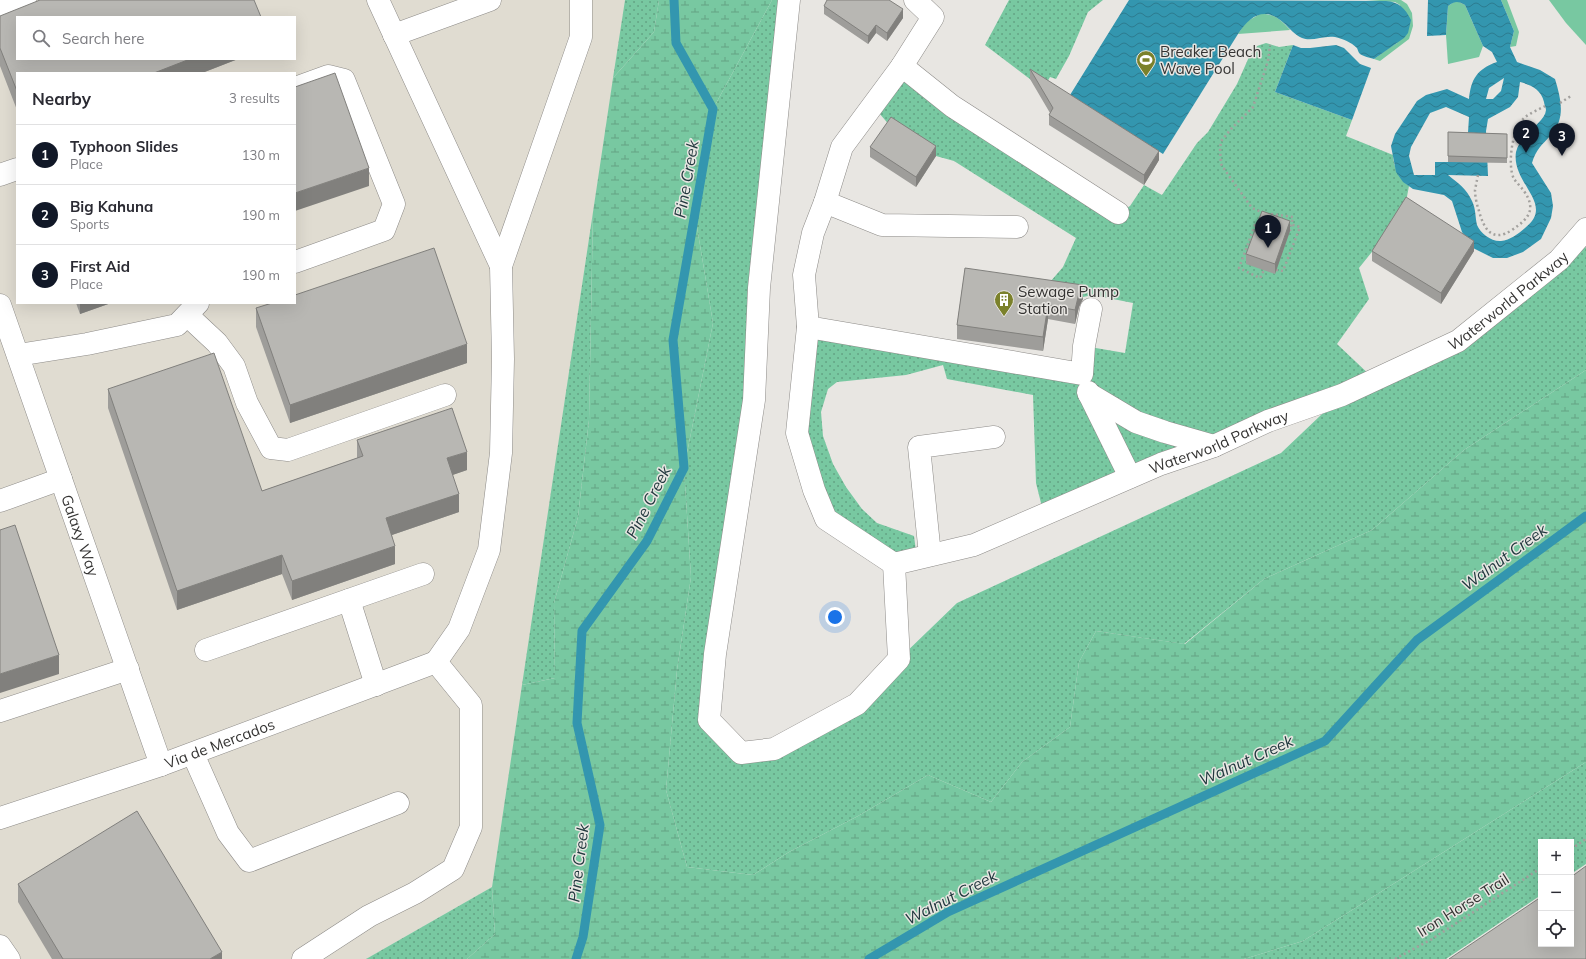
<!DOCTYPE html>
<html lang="en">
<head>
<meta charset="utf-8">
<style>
  body { margin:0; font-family:Mulish,sans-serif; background:#f2f2f3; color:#2b2b33 }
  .controls { position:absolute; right:12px; bottom:12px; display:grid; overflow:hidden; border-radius:0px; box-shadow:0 4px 16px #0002 }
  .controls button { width:36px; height:36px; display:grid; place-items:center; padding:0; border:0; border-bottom:1px solid #e1e1e2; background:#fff; color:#2b2b33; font:20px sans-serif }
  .you { position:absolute; left:835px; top:617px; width:14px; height:14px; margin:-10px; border:3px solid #fff; border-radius:50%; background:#1a73e8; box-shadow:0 0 0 6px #1a73e833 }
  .badge { display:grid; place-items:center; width:26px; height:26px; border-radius:50%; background:#111827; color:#fff; font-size:13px; font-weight:700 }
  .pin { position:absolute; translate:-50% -33px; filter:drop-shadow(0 1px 2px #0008) }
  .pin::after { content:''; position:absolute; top:21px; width:14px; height:12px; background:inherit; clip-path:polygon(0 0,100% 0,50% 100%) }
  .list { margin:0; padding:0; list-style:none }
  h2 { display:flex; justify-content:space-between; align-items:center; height:52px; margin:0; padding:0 16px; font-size:17px }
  h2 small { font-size:13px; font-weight:400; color:#7c7c81 }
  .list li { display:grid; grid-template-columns:26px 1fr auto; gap:12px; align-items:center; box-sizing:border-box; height:60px; padding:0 16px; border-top:1px solid #e1e1e2 }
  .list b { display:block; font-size:15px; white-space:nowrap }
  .list p { margin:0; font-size:13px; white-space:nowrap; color:#7c7c81 }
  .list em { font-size:13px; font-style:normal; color:#7c7c81 }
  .icon { flex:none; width:22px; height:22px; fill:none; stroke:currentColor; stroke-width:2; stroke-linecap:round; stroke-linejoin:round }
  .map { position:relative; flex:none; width:1586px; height:959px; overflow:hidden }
  .search { position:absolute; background:#fff; box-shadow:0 4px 16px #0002; left:16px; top:16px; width:280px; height:44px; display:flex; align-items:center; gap:10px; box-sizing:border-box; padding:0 14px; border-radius:0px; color:#7c7c81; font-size:15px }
  .panel { position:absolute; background:#fff; box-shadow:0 4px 16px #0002; left:16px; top:72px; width:280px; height:232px; border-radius:0px }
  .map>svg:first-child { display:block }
</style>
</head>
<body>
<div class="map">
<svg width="1586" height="959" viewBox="0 0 1586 959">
  <defs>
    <pattern id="grass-dots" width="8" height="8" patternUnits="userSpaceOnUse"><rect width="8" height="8" fill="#78c8a1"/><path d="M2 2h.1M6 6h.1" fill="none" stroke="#63a384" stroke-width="1.8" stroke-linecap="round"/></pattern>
    <pattern id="wetland-marsh" width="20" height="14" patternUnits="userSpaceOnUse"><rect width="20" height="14" fill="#78c8a1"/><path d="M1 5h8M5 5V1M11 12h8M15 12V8" fill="none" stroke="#63a384"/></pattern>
    <pattern id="water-waves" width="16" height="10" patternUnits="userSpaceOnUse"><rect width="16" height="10" fill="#3396af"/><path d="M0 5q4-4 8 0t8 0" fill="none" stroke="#2c7b8f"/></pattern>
  </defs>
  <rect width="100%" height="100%" fill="#e8e6e2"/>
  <!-- built -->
  <path fill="#e0dcd1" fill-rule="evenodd" d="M0,0H625L492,887L366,959H0ZM17,17H295V59H17ZM17,73H295V303H17Z"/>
  <!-- grass -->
  <g fill="url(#grass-dots)">
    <path d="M625,0H659L654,32L613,78Z"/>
    <path d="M772,0H789L709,720L741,753L857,704L899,659L957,603L1281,453L1341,396L1044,515L1036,483L1033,395L947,379L943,365L906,375L837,382L828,389L821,412L823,436L833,464L846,487L862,509L877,523L914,536L917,559L894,564L826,519L797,433L808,327L1082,374L1084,346L1125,353L1133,303L1093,295L1083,297L1072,296L1050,282L1063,267L1076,238L954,161L936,156L891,127L873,106L902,66L1118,213L1130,206L1144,185L1162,195L1197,143L1208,132L1237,84L1249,57L1257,46L1266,43L1279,47L1293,45L1275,92L1352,120L1346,136L1393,155C1393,166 1400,180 1409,186L1405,207L1396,222L1359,268L1369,299L1337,344L1374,379L1458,341L1559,260L1586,247V370L1464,450L1372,530L1264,579L1184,644L1096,631L1079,662L1070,727L1022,762L991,802L928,775L858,816L789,852L753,875L687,867L666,790L677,670L691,577L684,468L713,323L695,215L713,109Z"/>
    <path d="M1009,0H1103L1088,12L1069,56L1056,79L1050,77L1043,89L985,45Z"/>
    <path d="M593,212L589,420L578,517L554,603L555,678L522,685Z"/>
    <path d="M1586,762V864L1571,874V842H1541V895L1446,959H1244L1303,941Z"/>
    <path d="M492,887L495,934L467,959H366Z"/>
  </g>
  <!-- wetland -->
  <path fill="url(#wetland-marsh)" d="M659,0H772L713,109L695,215L713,323L684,468L691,577L677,670L666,790L687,867L753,875L789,852L858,816L928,775L991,802L1022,762L1070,727L1079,662L1096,631L1185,644L1264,579L1372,530L1464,450L1586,370V762L1303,941L1244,959H467L495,934L492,887L522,685L555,678L554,603L578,517L589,420L593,212L613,78L654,32Z"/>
  <!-- garden -->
  <g fill="#78c8a1">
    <path d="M1366,0H1401L1407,4L1412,13L1413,26L1409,39L1380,61L1374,59L1389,48L1397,43L1400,5L1395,2Z"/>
    <path d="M1501,0H1507L1519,32L1516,46L1510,47L1514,31Z"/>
    <path d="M1549,0H1586V45L1566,23Z"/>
    <path d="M1454,2H1459L1465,5L1483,46L1479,57L1448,64L1446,35L1448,6Z"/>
    <path d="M1260,14C1274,13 1281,20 1290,30L1238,34L1246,22Z"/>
  </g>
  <!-- water -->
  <g fill="url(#water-waves)" fill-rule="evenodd">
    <path d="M1129,0L1386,1C1399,2 1405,8 1411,20L1408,33L1404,38L1374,59C1370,58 1363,56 1360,54C1358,52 1358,50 1357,48C1351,42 1343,39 1335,37C1324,35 1312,42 1302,38C1295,35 1290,29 1285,24C1266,6 1251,14 1238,34L1163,154L1070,95Z"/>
    <path d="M1428,0H1501L1514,31L1510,47L1517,62L1540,70L1555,79C1561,99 1566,118 1551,135C1542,145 1536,149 1532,163L1551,193L1553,206L1551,218L1541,239L1523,252L1507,258H1493L1473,248L1462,232L1452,201L1444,195L1413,189L1403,182L1396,172L1391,146L1395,134L1417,101L1426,95L1447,89L1469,99C1471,79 1477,69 1497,62L1492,52L1483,46L1465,5C1458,1 1455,1 1448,6L1446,35L1427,36ZM1504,78L1501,91L1493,99H1486L1489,88ZM1520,82C1531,85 1541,89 1544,102C1544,104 1546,108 1546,110C1545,123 1520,134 1516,152C1511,184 1556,204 1525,228C1518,234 1510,240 1501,241C1492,242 1480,233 1477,225C1475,217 1476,209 1472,201C1466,188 1459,184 1448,175L1488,176L1486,131L1488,119L1510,107L1518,97ZM1446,107L1469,117L1467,148L1458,162H1435V175H1414L1409,156L1411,147L1430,113Z"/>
    <path d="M1293,45L1301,48H1310L1336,45L1344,48L1360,64L1371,68L1352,120L1275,92Z"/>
  </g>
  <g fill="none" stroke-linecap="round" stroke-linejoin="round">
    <!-- stream -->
    <g stroke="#3396af" stroke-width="9">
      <path d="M576,959L583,937L600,825L577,723L582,631L647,541L684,468L673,340L713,109L676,43L674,0"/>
      <path d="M869,959L948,912L1325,741L1417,640L1586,516"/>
    </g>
    <!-- minor casing -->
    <g stroke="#8d8b88" stroke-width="23">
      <g id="minor">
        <path d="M378,0L501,266"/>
        <path d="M789,0L759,288L754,400L715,654L709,720L741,753L774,749L857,704L899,659L894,564"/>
        <path d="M0,9L25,0"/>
        <path d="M394,35L490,0"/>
        <path d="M902,66L933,17L915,0"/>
        <path d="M295,88L328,76L344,80L394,204L384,230L295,262"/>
        <path d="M0,175L17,169"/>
        <path d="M825,202L842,147L902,66L952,106L1118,213"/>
        <path d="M1017,227L882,225L825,202L813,233L804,275L808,327L1082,374L1084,346L1091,309"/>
        <path id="s1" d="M0,305L161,765"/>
        <path d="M187,315L217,343L234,366L247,403L271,448L288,450L445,395"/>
        <path id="s2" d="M808,327L797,433L814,490L826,519L894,564L974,545L1161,464L1214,446L1268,421L1342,395L1458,341L1559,260L1586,229"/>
        <path d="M18,355L87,344L177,325L198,303"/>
        <path d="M1088,392L1130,477"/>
        <path d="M1089,394L1136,422L1165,432L1214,446"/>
        <path d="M0,501L61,479"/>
        <path d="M930,555L919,447L994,437"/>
        <path d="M349,600L376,685"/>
        <path d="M206,650L423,574"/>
        <path d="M436,662L459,629L489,550L501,453L503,359L501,266L581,37V0"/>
        <path d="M0,711L128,669"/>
        <path d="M193,754L228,833L249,861L398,803"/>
        <path id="s3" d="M0,818L161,765L436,662"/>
        <path d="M0,946L9,959"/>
        <path d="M303,959L369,916L415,893L453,869L471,827V705L436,662"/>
      </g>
    </g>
    <!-- path -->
    <g stroke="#a3a19e" stroke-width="2.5" stroke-dasharray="2 3" stroke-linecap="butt">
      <path d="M1560,103L1571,96"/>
      <path d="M1478,175C1477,180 1476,185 1475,190C1475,197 1477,205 1479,211C1484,229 1492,243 1512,230C1528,219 1537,210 1524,191C1521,187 1517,183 1514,179C1507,165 1512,129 1524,118C1530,113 1538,110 1545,106"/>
      <path d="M1264,213L1252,208L1229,176L1221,164L1220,147L1222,140L1231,129L1253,107L1268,61L1270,45"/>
      <path d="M1271,214L1293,217L1290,231"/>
      <path d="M1260,227L1255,225L1239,268L1260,278L1264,270"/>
      <path d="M1276,270L1283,271L1300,227L1290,224"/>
      <path d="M1571,849L1586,839"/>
      <path d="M1395,959L1432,939L1541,868"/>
    </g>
    <!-- minor -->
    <use href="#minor" stroke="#fff" stroke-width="22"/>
  </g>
  <!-- wall -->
  <g fill="#9e9d9a">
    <path d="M824,6L903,18L887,41L876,33L868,44L824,14Z"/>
    <path d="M0,16L238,59L202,73H17V110L0,66Z"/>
    <path d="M1030,69L1159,160L1144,185L1049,125V115L1050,113L1030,79Z"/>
    <path d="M1448,132L1507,134V163L1448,162Z"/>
    <path d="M870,147L936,156L916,187L870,157Z"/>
    <path d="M1290,231L1275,274L1246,264V254Z"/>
    <path d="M1372,251H1474L1441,304L1372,261Z"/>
    <path d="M965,268L1083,299L1079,307L1075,324L1048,319L1043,351L957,339V325Z"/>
    <path d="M76,303H111L80,314Z"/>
    <path d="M256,308L467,363L290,423L256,327Z"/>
    <path d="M108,389L262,491L357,458V440L467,470L452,475L459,512L392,535L395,564L292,600L282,574L177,610L108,408Z"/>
    <path d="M18,884L222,959H52L18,902Z"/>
  </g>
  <!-- shaded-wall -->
  <g fill="#81807d">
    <path d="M903,9V18L887,41V33Z"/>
    <path d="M876,25V33L868,44V36Z"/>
    <path d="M190,59H238L202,73H154Z"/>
    <path d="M936,146V156L916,187V177Z"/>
    <path d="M1159,151V160L1144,185V175Z"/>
    <path d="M369,168V186L295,211V193Z"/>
    <path d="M1290,221V231L1275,274V264Z"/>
    <path d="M1474,241V251L1441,304V293Z"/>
    <path d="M1083,285V299L1079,307L1075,324V310L1079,293Z"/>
    <path d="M80,303H111L80,314Z"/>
    <path d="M1048,305V319L1043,351V337Z"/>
    <path d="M467,344V363L290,423V405Z"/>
    <path d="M467,452V470L447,477V458Z"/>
    <path d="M459,494V512L386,537V518Z"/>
    <path d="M395,546V564L292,600V581Z"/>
    <path d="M282,555V574L177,610V591Z"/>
    <path d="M59,655V674L0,693V674Z"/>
    <path d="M222,952V959H210Z"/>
  </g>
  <!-- building -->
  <g fill="#b8b7b3" stroke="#81807d">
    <path d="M40,0H254L261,17H17V59H190L154,73H17V91L0,48V16Z"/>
    <path d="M827,0H889L903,9L887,33L876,25L868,36L824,6Z"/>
    <path d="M1030,69L1159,151L1144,175L1049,115L1053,108Z"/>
    <path d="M335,73L369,168L295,193V87Z"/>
    <path d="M891,117L936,146L916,177L870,147Z"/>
    <path d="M1448,132L1507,134V158L1448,156Z"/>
    <path d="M1406,197L1474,241L1441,293L1372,251Z"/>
    <path d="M1262,211L1290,221L1275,264L1246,254Z"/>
    <path d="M434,248L467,344L290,405L256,308L272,303H295V295Z"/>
    <path d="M965,268L1083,285L1079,293L1075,310L1048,305L1043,337L957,325Z"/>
    <path d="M214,353L262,491L363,456L357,440L452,408L467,452L447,458L459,494L386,518L395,546L292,581L282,555L177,591L108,389Z"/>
    <path d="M15,525L59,655L0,674V530Z"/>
    <path d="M137,811L222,952L210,959H63L18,884Z"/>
    <path d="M1586,866V959H1449L1541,897V944H1571V877Z"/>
  </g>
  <!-- icons -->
  <defs>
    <g id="stadium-pin" transform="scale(1)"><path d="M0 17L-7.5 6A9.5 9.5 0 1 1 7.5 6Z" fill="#7b812b" stroke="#e8e6e2"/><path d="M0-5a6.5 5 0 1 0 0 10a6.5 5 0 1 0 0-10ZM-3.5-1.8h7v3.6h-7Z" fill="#fff"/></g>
    <g id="building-pin" transform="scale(1)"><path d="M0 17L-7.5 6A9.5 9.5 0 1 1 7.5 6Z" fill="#7b812b" stroke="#e8e6e2"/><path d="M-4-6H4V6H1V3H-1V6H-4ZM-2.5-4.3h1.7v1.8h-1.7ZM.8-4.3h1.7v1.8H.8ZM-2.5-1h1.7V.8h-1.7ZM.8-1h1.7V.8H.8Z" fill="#fff"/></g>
  </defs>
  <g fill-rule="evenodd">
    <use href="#stadium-pin" x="1146" y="60"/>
    <use href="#building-pin" x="1004" y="300"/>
  </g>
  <g text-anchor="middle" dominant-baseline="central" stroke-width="3" stroke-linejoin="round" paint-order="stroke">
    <!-- poi labels -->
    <g font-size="15" fill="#343332" stroke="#e8e6e2" text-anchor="start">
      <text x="1160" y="51">Breaker Beach<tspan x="1160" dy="17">Wave Pool</tspan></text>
      <text x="1018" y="291">Sewage Pump<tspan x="1018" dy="17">Station</tspan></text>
    </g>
    <!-- street labels -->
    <g font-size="15" fill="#343332" stroke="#e8e6e2">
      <text stroke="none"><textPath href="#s2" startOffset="951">Waterworld Parkway</textPath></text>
      <text stroke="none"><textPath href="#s2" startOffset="627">Waterworld Parkway</textPath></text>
      <text stroke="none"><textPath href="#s1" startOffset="244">Galaxy Way</textPath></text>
      <text stroke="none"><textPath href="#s3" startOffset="232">Via de Mercados</textPath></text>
      <text transform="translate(1463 905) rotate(-32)">Iron Horse Trail</text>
    </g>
    <!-- water labels -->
    <g font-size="16" font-style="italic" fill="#21383e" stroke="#e8e6e2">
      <text transform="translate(686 179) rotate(-80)">Pine Creek</text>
      <text transform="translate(648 502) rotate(-63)">Pine Creek</text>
      <text transform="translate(1504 557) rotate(-36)">Walnut Creek</text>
      <text transform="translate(1246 760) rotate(-24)">Walnut Creek</text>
      <text transform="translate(578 863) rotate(-83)">Pine Creek</text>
      <text transform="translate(951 897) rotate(-27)">Walnut Creek</text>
    </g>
  </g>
</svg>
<div class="controls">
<button>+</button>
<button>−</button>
<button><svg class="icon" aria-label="locate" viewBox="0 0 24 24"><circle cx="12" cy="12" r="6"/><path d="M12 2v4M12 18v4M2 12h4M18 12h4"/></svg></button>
</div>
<div class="you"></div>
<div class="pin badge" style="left:1268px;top:248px">1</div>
<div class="pin badge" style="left:1526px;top:153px">2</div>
<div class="pin badge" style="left:1562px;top:156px">3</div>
<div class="search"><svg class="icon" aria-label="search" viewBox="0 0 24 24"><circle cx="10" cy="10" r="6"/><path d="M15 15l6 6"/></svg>Search here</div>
<section class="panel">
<h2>Nearby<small>3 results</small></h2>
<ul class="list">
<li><span class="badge">1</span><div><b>Typhoon Slides</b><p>Place</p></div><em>130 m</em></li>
<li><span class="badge">2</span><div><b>Big Kahuna</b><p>Sports</p></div><em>190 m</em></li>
<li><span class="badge">3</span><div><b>First Aid</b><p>Place</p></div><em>190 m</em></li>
</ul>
</section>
</div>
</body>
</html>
